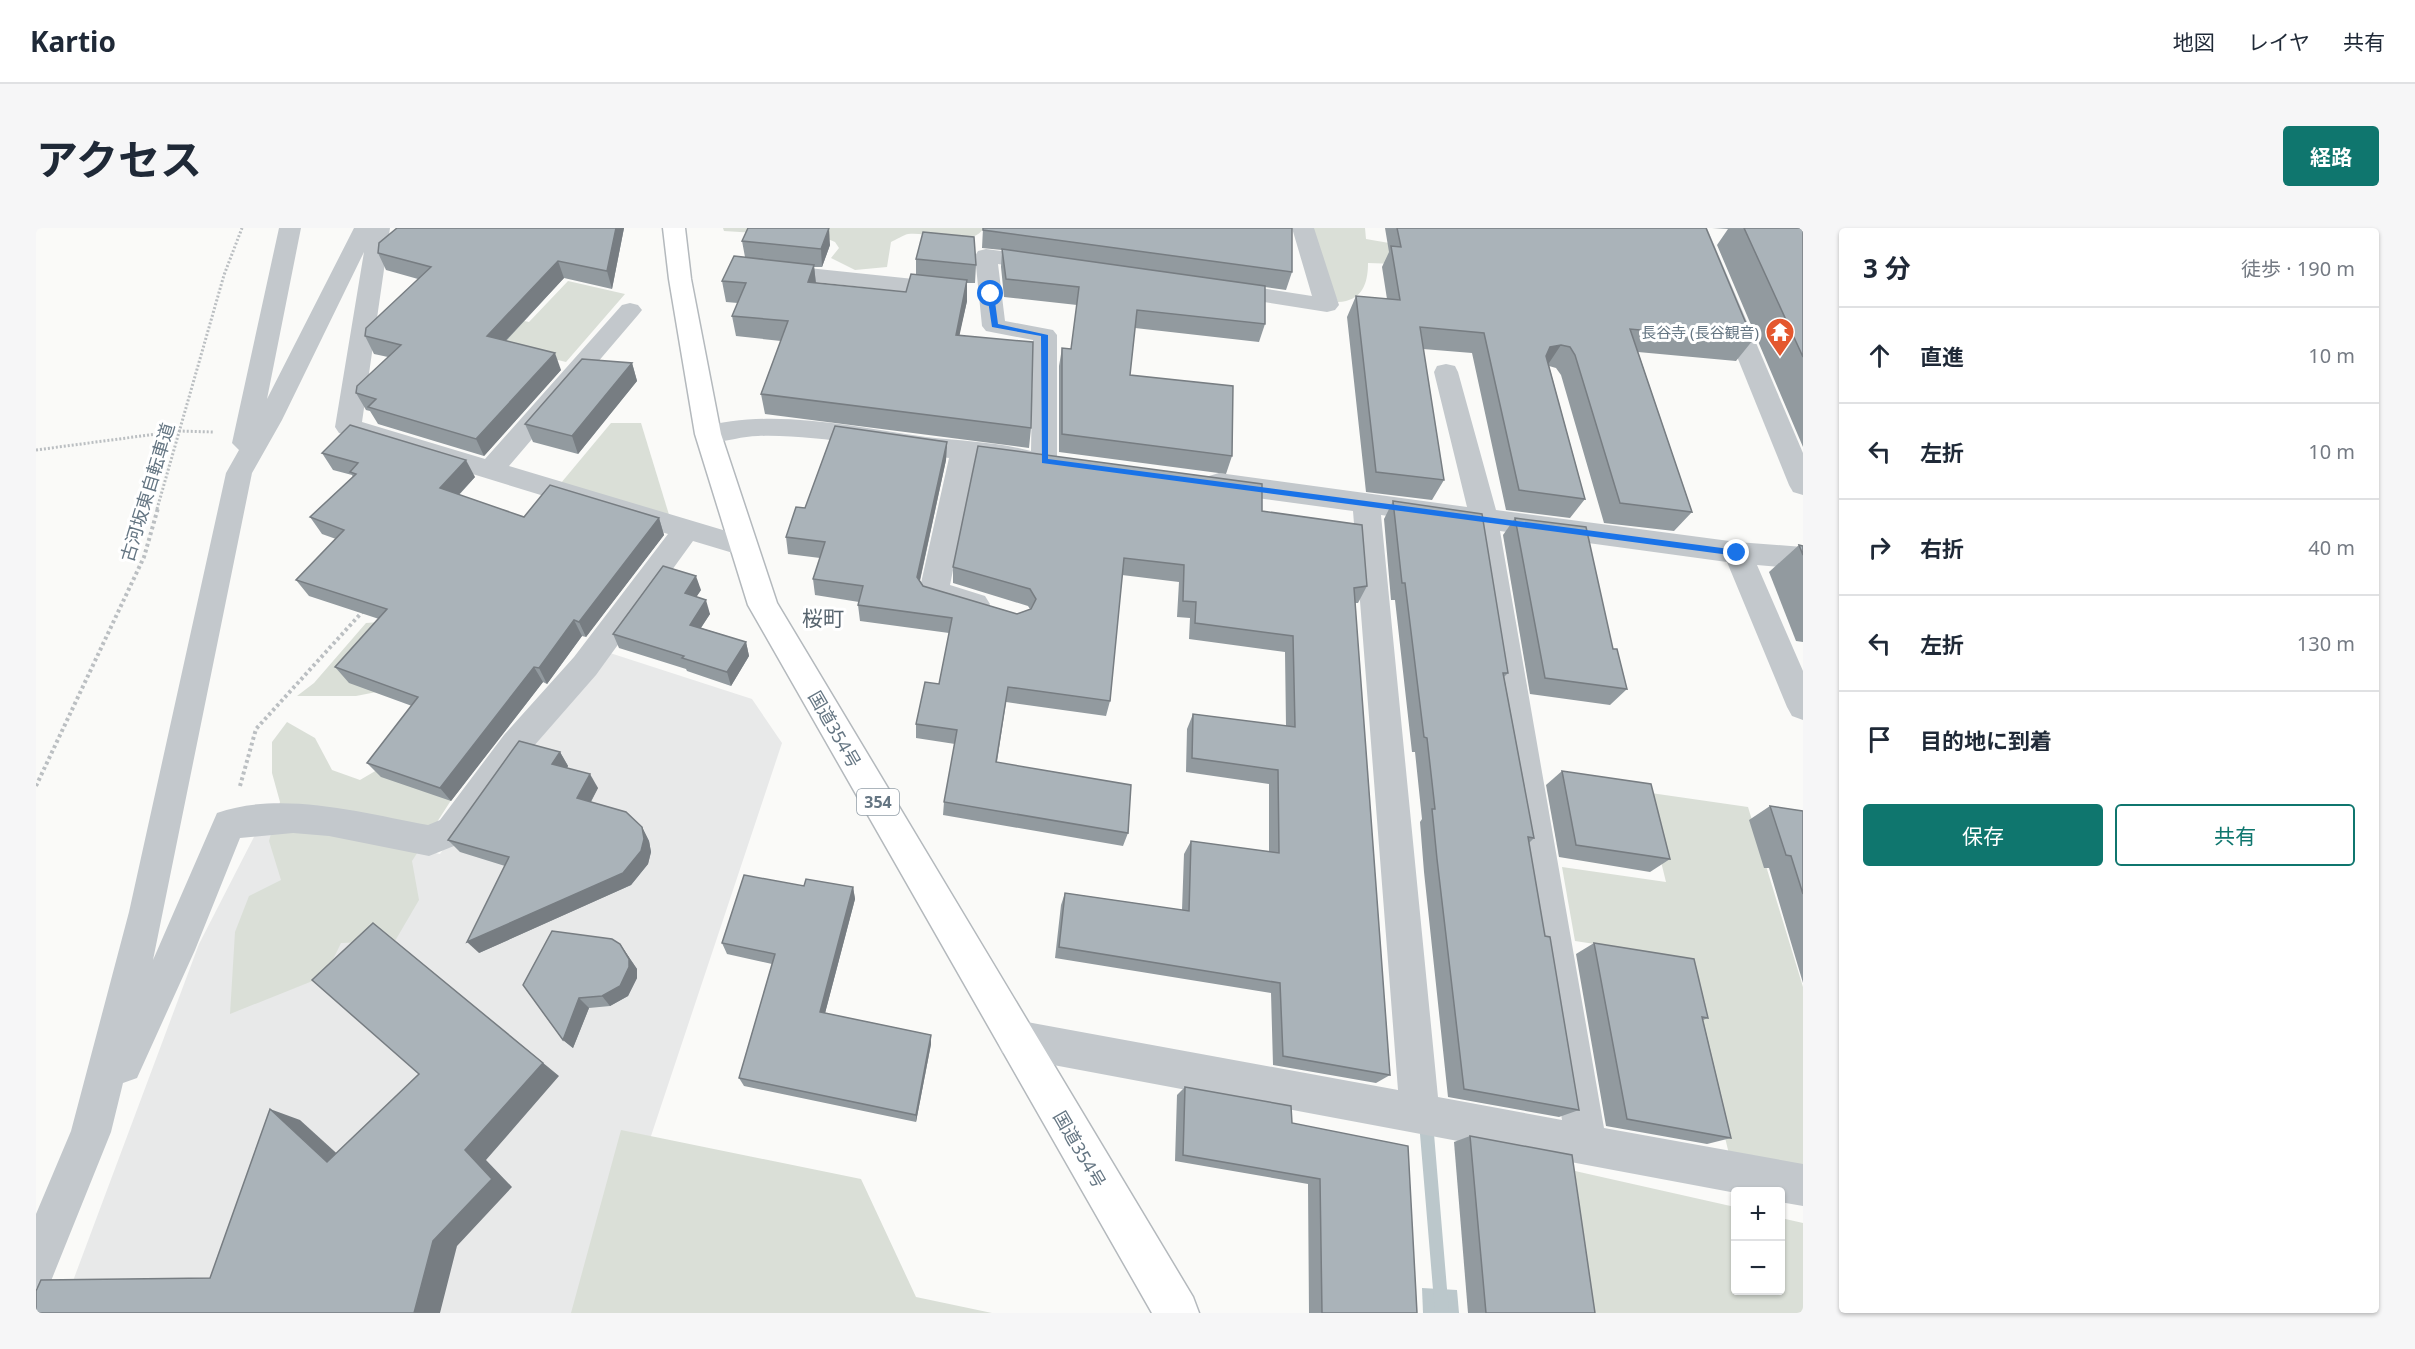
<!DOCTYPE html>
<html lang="ja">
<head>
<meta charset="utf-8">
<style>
  body { margin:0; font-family:"Noto Sans","Noto Sans JP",sans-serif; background:#f6f6f7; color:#1f2937 }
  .controls { position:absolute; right:18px; bottom:18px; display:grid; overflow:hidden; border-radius:6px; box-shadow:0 2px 4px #0004 }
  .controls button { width:54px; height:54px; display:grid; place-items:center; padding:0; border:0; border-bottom:2px solid #e0e1e3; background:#fff; color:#1f2937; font:30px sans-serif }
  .stop { position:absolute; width:18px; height:18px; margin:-14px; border:4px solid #1a73e8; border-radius:50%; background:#fff }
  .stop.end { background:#1a73e8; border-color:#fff; box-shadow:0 2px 6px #0008 }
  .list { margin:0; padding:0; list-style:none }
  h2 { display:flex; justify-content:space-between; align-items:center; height:78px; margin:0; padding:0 24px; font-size:26px }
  h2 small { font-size:20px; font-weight:400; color:#747a83 }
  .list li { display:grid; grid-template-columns:39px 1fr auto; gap:18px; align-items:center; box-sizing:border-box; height:96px; padding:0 24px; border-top:2px solid #e0e1e3 }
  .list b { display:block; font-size:22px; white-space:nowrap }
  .list em { font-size:20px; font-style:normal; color:#747a83 }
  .actions { display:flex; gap:12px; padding:18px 24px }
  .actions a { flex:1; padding:14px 0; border:2px solid #0f766e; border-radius:6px; text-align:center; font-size:21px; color:#0f766e }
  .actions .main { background:#0f766e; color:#fff }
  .icon { flex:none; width:33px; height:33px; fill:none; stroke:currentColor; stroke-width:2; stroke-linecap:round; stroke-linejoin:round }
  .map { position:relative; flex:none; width:1767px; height:1085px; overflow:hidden; border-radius:6px }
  header { display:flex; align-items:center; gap:36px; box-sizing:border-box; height:84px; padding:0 30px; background:#fff; border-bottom:2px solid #e0e1e3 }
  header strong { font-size:28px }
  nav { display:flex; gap:33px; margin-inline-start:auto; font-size:21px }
  .intro { display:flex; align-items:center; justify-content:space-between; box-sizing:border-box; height:144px; padding:0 36px }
  h1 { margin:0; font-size:42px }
  .button { padding:15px 27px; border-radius:6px; background:#0f766e; color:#fff; font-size:21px; font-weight:700 }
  main { display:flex; gap:36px; padding:0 36px }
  aside { flex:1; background:#fff; border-radius:6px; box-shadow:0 2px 4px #0004 }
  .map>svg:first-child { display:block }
</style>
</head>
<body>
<header>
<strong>Kartio</strong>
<nav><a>地図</a><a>レイヤ</a><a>共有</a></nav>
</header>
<div class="intro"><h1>アクセス</h1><a class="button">経路</a></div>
<main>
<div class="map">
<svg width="1767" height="1085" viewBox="0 0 1767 1085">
  <rect width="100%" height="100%" fill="#fafaf8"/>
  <!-- built -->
  <path fill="#e8e9e9" d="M574,425L716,471L746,515L556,1085H25L163,716L220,605L298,603L404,626L486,509Z"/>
  <!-- green -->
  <g fill="#dadfd7">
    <path d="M687,0H948C932,23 896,3 872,6C867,7 860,12 855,14L851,39L819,42L795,30L803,20L799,14L787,9L688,3Z"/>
    <path d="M1270,0H1329L1330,11L1434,29L1390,37L1332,35C1332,56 1326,73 1302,74Z"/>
    <path d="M532,53L589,66L530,134L420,107L443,83L493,94Z"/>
    <path d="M575,195H605L634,290L525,255Z"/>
    <path d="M371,392L466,459L492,473L421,563L376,633L383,672L359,713L305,715L289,748L194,786L199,704L213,668L245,652L233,613L244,574L236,545V514L251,494L279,510L296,542L324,552L358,532L403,494L361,460L320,468H261L278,455L330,395Z"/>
    <path d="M1608,564L1712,579L1767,759V938L1693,926L1645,729L1539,713L1526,639L1630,654Z"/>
    <path d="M585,902L825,951L880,1069L956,1085H535Z"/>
    <path d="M1539,943L1699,979L1700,1062H1744L1745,990L1767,995V1085H1556Z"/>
  </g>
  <!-- water -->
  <path fill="#bbc7cb" d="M1386,1060L1421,1062L1423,1085H1387Z"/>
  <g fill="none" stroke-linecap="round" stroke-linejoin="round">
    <!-- stream -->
    <path stroke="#bbc7cb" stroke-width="14" d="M1391,906L1406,1085"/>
    <!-- highway casing -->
    <g stroke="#b4b9bd" stroke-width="3">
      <path id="highway" d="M627,0H649L655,51L685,206L741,375L1157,1069L1163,1085H1116L712,377L659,206L633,51Z"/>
    </g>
    <!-- path-far1 -->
    <g stroke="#bbbfc2" stroke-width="3" stroke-dasharray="2 2" stroke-linecap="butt">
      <path d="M0,222L143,203L177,204"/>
      <path d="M121,281L188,47L206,0"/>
    </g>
    <!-- path -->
    <g stroke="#bbbfc2" stroke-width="4" stroke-dasharray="3 3" stroke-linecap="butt">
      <path d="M0,558L108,329L122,280"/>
      <path d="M204,558L220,501L328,382"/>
    </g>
    <!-- minor -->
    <g fill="#c3c8cc" fill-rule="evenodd">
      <path d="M243,0H265L231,171L318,0H354L326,194L449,231L586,77L594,75L602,77L606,82L602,87L473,238L717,311L721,318L717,325L707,328L657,313L560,447L490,527L428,614L393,628L293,608L257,605L204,610L159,722L101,850L87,855L75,904L15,1053L0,1060V986L35,903L93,684L190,245L203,222L196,215ZM328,24L299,199L303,205L632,306L538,429L468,507L404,592L392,597C327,585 245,562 181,585L117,732L216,245L246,192Z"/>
      <path d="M1256,0H1278L1303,77L1299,82L1291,84L1177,66L1173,61L1177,56L1185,54L1276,68Z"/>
      <path d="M1649,0H1671L1767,225V267L1757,264L1753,257Z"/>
      <path d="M950,21L1009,29L1017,31L1020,36L1017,41L1009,43L962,36L969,93L1017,102L1021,107V233L1017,240L1008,242L999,240L996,235L986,239L939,233L914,357L949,368L954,376L949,384L939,387L888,372L883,364L913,230C852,222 783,206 722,208C702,208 682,218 663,212L659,206L663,200C736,179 817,199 890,209C925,213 962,214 995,223L997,112L950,103L946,98L939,28L942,23Z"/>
      <path d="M734,36L916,55L924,57L928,62L924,67L916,69L726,48L723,43L726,38Z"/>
      <path d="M1410,136L1419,138L1422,144L1460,282L1701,314L1767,319V341L1721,337L1767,443V492L1756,488L1751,479L1691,334L1464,303L1568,900L1767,936V978L1744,974V964L1700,965L980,830L966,825L961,811L966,797L980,792L1362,862L1317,283L1183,265L1173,262L1169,255L1173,248L1183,245L1431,279L1398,144L1401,138ZM1345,287L1435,299L1526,892L1402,869Z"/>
    </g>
    <!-- highway -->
    <use href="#highway" fill="#fff" fill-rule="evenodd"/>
  </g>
  <!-- wall -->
  <g fill="#929a9f">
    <path d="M361,0H588L576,61L528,50L470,113L525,142L448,228L342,196L334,183L330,182L320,165L352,129L338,126L329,108L382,51L350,42L342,25Z"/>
    <path d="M947,0L1256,44L1250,62L1229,59V96L1223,114L1099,100L1094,147L1196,228L1190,246L1023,224V138L1026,120L1035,121L1041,77L968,69L965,39L966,22L946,20Z"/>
    <path d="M1349,0H1670L1717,112L1700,133L1602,124L1656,284L1638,303L1568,295L1525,147L1520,140L1513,138L1549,271L1534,290L1470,282L1436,125L1387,121L1408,252L1396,272L1330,264L1311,89L1320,68L1351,71L1346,39L1353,24Z"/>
    <path d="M1676,0H1767V219L1681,17L1692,1Z"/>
    <path d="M706,13L794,17L786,39H778L780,55L870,64L880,47V31L940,37L939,55H931V73L923,107L995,200L993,220L729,186L725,166L745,113L700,108L696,88L702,75L690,74L686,53L709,29Z"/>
    <path d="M596,135L601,153L542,226L497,214L489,196Z"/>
    <path d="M911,214L910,232L884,353L887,358L981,386L994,381L992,378L917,355V339L1226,283L1331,358L1322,375H1319L1354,847L1340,855L1237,837L1235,765L1019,730L1025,677L1029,665L1146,682L1148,626L1155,613L1233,624V556L1150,544L1151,501L1157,486L1250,498L1249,424L1153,411L1154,390L1141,389L1143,354L1086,347L1074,473L1070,488L970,474L961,534L1092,605L1087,618L907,587L908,574L919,516L880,510V496L903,456L913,405L824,393L822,377L823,374L779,367L777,351L784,330L752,326L750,309L769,280Z"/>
    <path d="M286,225L439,249L423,267L488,289L623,290L628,307L550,409L546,408L511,456L507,454L415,573L345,549L331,535L376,478L313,455L299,439L343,391L273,368L260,352L300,311L286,306L274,289L317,249L316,247L297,242Z"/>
    <path d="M1357,273L1472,445L1468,449L1498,610L1493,615L1507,702L1543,882L1523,889L1412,869L1388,644L1384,594L1386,591L1379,524H1376L1359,372H1355L1348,291Z"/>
    <path d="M1479,290L1577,421L1591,461L1574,477L1494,466L1467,307Z"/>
    <path d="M1763,317L1767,318V414L1760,413L1733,344Z"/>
    <path d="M665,362L660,369L674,386L665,400L710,414L713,428L695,458L651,443L650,441L583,420L577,406Z"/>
    <path d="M524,524L532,538L531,540L562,560L555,574L606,599L613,613L615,624L612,636L595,657L443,725L469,638L424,624L412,612Z"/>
    <path d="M1526,543L1634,631L1614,644L1523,629L1510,557Z"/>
    <path d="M1734,578L1767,583V755L1733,640H1728L1713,592Z"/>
    <path d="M768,658L817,659L819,671L789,785L895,807V816L880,894L708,858L703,850L736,736L691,726L686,715Z"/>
    <path d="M1558,715L1672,790L1667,792L1695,910L1671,916L1570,898L1540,726Z"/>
    <path d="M584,716L601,741V750L592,768L574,778L553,780L537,820L527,812L487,757Z"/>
    <path d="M1149,859L1256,895L1381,1085H1273L1272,956L1139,933L1141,867Z"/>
    <path d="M1434,908L1559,1085H1432L1418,914Z"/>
  </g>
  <!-- shaded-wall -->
  <g fill="#777d82">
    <path d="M580,0H588L576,61L571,43Z"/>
    <path d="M793,0L794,17L786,39L785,21Z"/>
    <path d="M522,33L528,50L458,125L451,108Z"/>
    <path d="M778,37L780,57L772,54Z"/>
    <path d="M931,52V73L919,128L920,107Z"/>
    <path d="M1525,117L1511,138L1502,140L1514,119Z"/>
    <path d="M519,125L525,142L448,228L440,211Z"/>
    <path d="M596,135L601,153L542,226L536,208Z"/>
    <path d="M911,214L910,232L881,365V349Z"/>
    <path d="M430,232L439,249L413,277L404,260Z"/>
    <path d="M623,290L628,307L550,409L543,394Z"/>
    <path d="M660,348L665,362L653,380L649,365Z"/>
    <path d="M670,372L674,386L658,410L654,397Z"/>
    <path d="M538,392L546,408L511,456L503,440Z"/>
    <path d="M710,414L713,428L695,458L691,444Z"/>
    <path d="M498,439L507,454L415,573L404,560Z"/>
    <path d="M524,524L532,538L525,551L516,536Z"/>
    <path d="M554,546L562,560L549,584L541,570Z"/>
    <path d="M606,599L613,613L615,624L612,636L595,657L443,725L431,714Z"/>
    <path d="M817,659L819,671L787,793L784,784Z"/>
    <path d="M337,695L523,848L450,932L476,959L421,1018L404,1085H378L397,1013L429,922Z"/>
    <path d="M584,716L601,741V750L592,768L574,778L566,768Z"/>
    <path d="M543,770L553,780L537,820L527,812Z"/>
    <path d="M895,807V816L880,894V887Z"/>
    <path d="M234,881L264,892L319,942L291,934Z"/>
  </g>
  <!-- building -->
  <g fill="#aab3b9" stroke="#777d82" stroke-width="1.5">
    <path d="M361,0H580L571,43L522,33L451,108L519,125L440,211L332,179L340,171L320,165L321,158L365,117L329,108L330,100L395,39L342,25L343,15Z"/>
    <path d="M712,0H793L785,21L706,13Z"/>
    <path d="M947,0H1256V44L947,2Z"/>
    <path d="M1361,0H1670L1717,112L1594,101L1656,284L1584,275L1539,127L1534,119L1525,117L1514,119L1510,128L1549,271L1483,262L1448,105L1384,99L1408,252L1340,244L1320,68L1364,72L1355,18L1365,19Z"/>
    <path d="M1708,0H1767V129Z"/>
    <path d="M887,4L938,9L940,37L880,31Z"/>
    <path d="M966,21L1229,58V96L1101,82L1094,147L1197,158L1196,228L1026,206V120L1035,121L1043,59L970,51Z"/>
    <path d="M698,28L778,37L772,54L870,64L875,46L931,52L920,107L997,114L995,200L725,166L752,93L696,88L710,55L686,53Z"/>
    <path d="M546,131L596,135L536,208L489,196Z"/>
    <path d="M314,197L430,232L404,260L488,289L514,257L623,290L543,394L538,392L503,440L498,439L404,560L331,535L382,469L299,439L351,381L260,352L308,302L274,289L320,246L314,244L322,235L286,225Z"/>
    <path d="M799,198L911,214L881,349L887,358L981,386L995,381L1000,371L994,361L917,339L942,218L1226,256V283L1326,297L1331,358L1318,360L1354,847L1247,828L1244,755L1023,719L1029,665L1153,683L1155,613L1243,625L1242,542L1156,530L1157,486L1259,499L1257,408L1159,395L1160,374L1147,373L1148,337L1088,330L1074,473L972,459L960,534L1095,557L1092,605L908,574L921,502L880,496L889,454L903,456L916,390L822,377L827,358L777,351L789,314L750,309L760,279L769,280Z"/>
    <path d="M1357,273L1446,286L1472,445H1467L1498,610L1492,609L1509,708L1514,709L1543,882L1428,861L1401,631L1396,581H1399L1391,510L1388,509L1369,355H1366Z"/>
    <path d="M1479,290L1550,299L1577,421H1581L1591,461L1509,450Z"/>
    <path d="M1763,317L1767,318V327Z"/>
    <path d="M627,338L660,348L649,365L670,372L654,397L710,414L691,444L646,430L648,428L577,406Z"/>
    <path d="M483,513L524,524L516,536L554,546L541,570L590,584L606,599L608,611L605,623L587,645L431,714L473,629L412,612Z"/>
    <path d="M1526,543L1615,556L1634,631L1540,617Z"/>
    <path d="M1734,578L1767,583V666L1755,628L1750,627Z"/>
    <path d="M708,647L768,658L770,651L817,659L784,784L895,807L880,887L703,850L739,726L686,715Z"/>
    <path d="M337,695L507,835L429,922L456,951L397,1013L378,1085H0V1063L5,1052L174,1050L234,881L291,934L383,846L276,752Z"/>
    <path d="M516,703L576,711L584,716L593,731V739L584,758L566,768L543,770L527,812L487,757Z"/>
    <path d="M1558,715L1658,731L1672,790L1666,789L1695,910L1591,891Z"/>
    <path d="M1149,859L1255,878L1256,895L1372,918L1381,1085H1286L1284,951L1147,927Z"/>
    <path d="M1434,908L1536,927L1559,1085H1450Z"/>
  </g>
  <!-- route -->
  <path fill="#1a73e8" d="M955,64L958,66L962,96L1012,107V231L1701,322L1705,325L1701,328L1006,235L1005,108L956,99L951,66Z"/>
  <!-- icons -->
  <defs>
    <g id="temple-pin" transform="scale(1.5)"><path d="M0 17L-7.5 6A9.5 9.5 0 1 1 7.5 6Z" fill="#e4572e" stroke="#fff"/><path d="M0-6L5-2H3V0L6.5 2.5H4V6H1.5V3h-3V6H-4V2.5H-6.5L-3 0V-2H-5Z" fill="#fff"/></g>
  </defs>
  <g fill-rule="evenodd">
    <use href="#temple-pin" x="1744" y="104"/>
  </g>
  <g text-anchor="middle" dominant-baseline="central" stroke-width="6" stroke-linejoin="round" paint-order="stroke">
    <!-- far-poi labels -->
    <g font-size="15" fill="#657683" stroke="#fff" text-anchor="end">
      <text x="1723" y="104">長谷寺 (長谷観音)</text>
    </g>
    <!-- shield labels -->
    <rect fill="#fff" stroke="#939fa8" stroke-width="1.5" x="821" y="561" width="42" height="26" rx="4.5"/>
    <g font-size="16" font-weight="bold" fill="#657683">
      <text x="842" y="574">354</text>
    </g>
    <!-- street labels -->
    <g font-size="18" fill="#657683" stroke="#fff">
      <text transform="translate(111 264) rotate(-73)">古河坂東自転車道</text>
      <text transform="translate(799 501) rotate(60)">国道354号</text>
      <text transform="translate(1044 921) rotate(60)">国道354号</text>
    </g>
    <!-- quarter labels -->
    <g font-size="21" fill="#57646e" stroke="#fff">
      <text x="787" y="390">桜町</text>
    </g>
  </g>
</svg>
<div class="controls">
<button>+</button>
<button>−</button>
</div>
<div class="stop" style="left:955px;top:66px"></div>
<div class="stop end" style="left:1701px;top:325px"></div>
</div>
<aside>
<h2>3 分<small>徒歩 · 190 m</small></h2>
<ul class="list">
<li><svg class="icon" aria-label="ahead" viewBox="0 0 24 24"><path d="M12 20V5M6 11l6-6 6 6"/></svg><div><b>直進</b></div><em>10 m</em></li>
<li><svg class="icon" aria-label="left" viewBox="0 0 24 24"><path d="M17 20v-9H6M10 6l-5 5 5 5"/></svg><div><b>左折</b></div><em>10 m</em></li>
<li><svg class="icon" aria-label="right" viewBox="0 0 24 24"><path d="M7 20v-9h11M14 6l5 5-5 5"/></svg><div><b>右折</b></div><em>40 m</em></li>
<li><svg class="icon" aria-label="left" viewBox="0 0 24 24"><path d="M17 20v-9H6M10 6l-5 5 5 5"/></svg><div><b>左折</b></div><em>130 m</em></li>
<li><svg class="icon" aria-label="arrive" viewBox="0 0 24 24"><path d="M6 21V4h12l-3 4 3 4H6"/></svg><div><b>目的地に到着</b></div></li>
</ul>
<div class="actions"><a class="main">保存</a><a>共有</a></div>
</aside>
</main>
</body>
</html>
